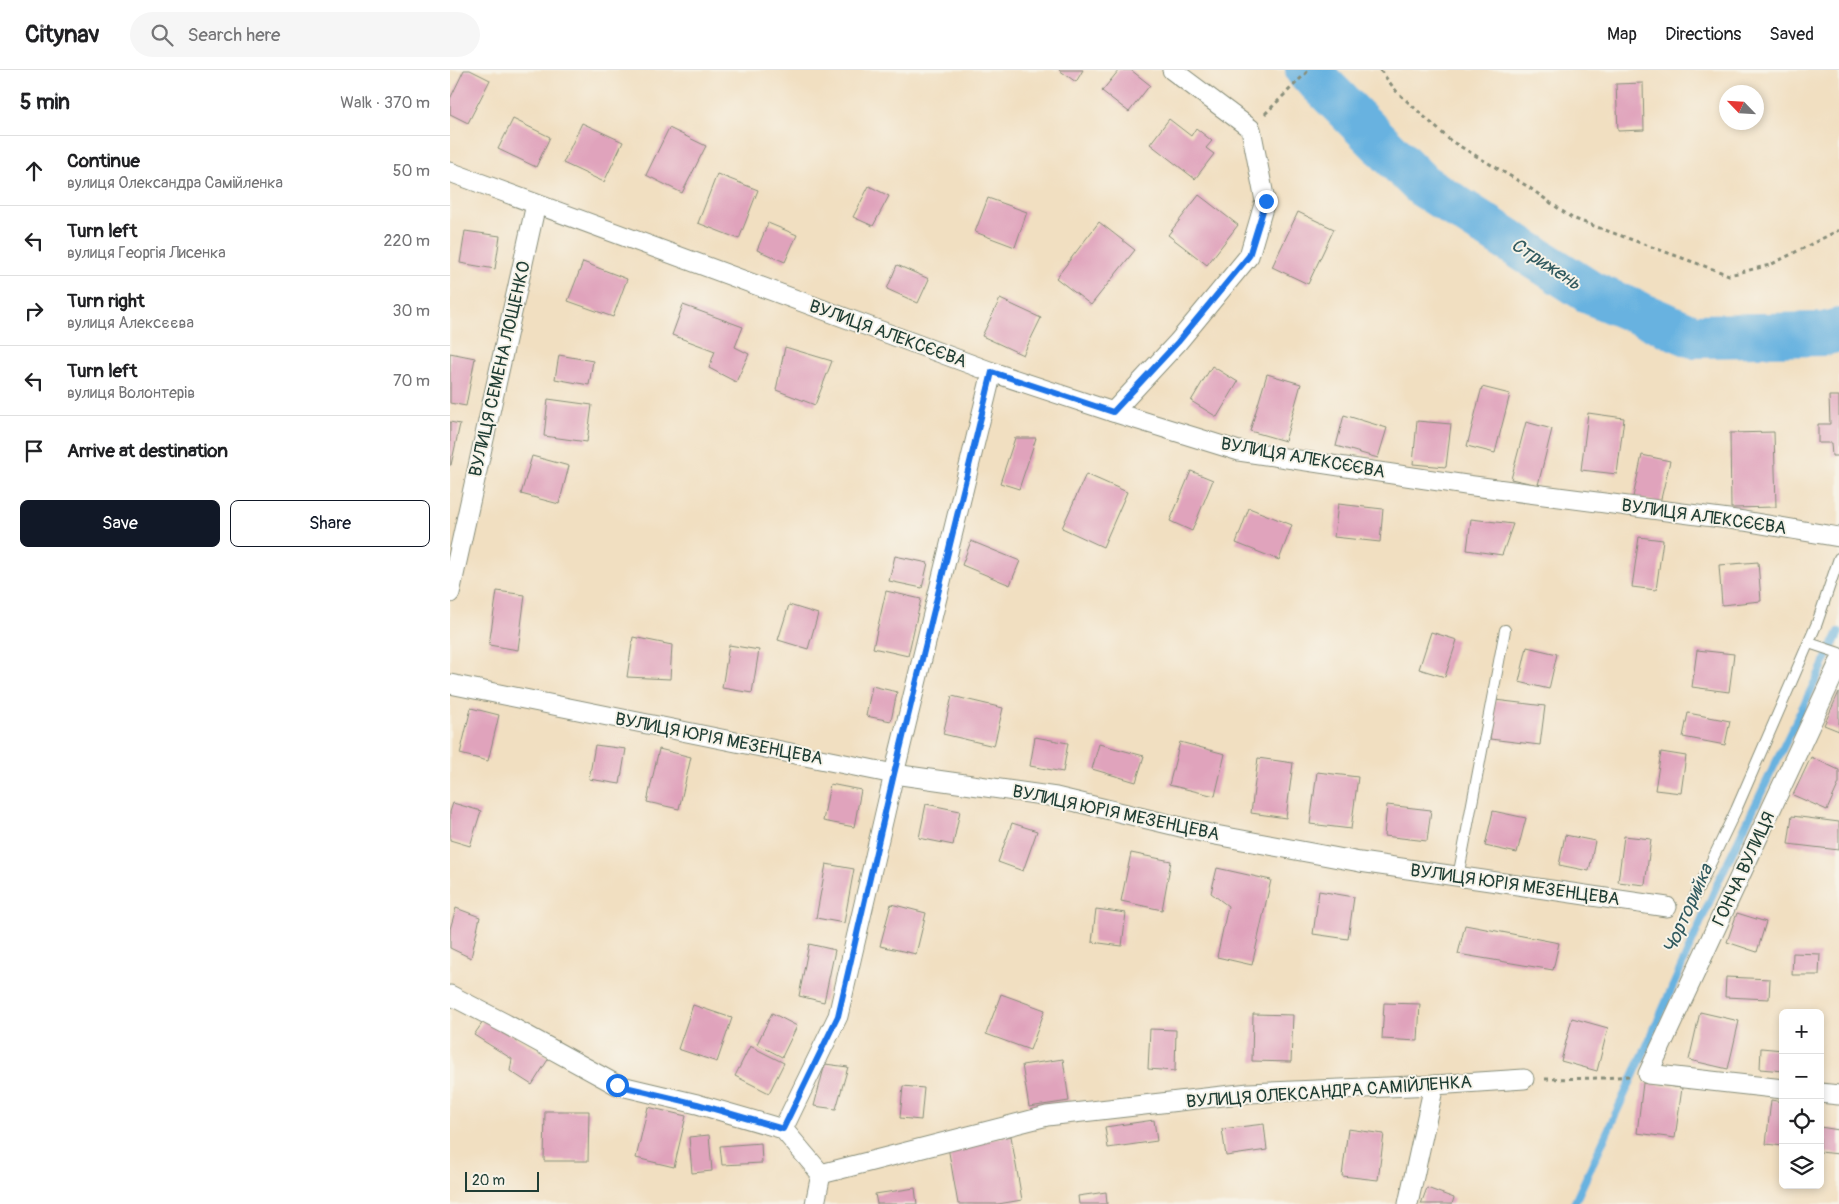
<!DOCTYPE html>
<html lang="en">
<head>
<meta charset="utf-8">
<style>
  body { margin:0; font-family:Pangolin,sans-serif; background:#f6f6f6; color:#202124 }
  .controls { position:absolute; right:15px; bottom:15px; display:grid; overflow:hidden; border-radius:8px; box-shadow:0 2px 8px #0003 }
  .controls button { width:45px; height:45px; display:grid; place-items:center; padding:0; border:0; border-bottom:1px solid #e0e0e0; background:#fff; color:#202124; font:25px sans-serif }
  .compass { position:absolute; left:1269px; top:15px; width:45px; height:45px; border-radius:50%; background:#fff; box-shadow:0 2px 8px #0003; rotate:295deg }
  .scale { position:absolute; left:15px; bottom:12px; width:74px; box-sizing:border-box; padding-left:5px; border:2px solid #1f3d34; border-top:0; font-size:14px; line-height:18px; white-space:nowrap; color:#1f3d34; -webkit-text-stroke:4px #f7f3e8; paint-order:stroke }
  .stop { position:absolute; width:15px; height:15px; margin:-11px; border:4px solid #1a73e8; border-radius:50%; background:#fff }
  .stop.end { background:#1a73e8; border-color:#fff; box-shadow:0 1px 5px #0008 }
  .list { margin:0; padding:0; list-style:none }
  h2 { display:flex; justify-content:space-between; align-items:center; height:65px; margin:0; padding:0 20px; font-size:21px }
  h2 small { font-size:16px; font-weight:400; color:#757577 }
  .list li { display:grid; grid-template-columns:32px 1fr auto; gap:15px; align-items:center; box-sizing:border-box; height:70px; padding:0 20px; border-top:1px solid #e0e0e0 }
  .list b { display:block; font-size:19px; white-space:nowrap }
  .list p { margin:0; font-size:16px; white-space:nowrap; color:#757577 }
  .list em { font-size:16px; font-style:normal; color:#757577 }
  .actions { display:flex; gap:10px; padding:15px 20px }
  .actions a { flex:1; padding:11px 0; border:1px solid #111827; border-radius:8px; text-align:center; font-size:18px; color:#111827 }
  .actions .main { background:#111827; color:#fff }
  .icon { flex:none; width:28px; height:28px; fill:none; stroke:currentColor; stroke-width:2; stroke-linecap:round; stroke-linejoin:round }
  .map { position:relative; flex:none; width:1389px; height:1134px; overflow:hidden }
  header { display:flex; align-items:center; gap:30px; box-sizing:border-box; height:70px; padding:0 25px; background:#fff; border-bottom:1px solid #e0e0e0 }
  header strong { font-size:24px }
  nav { display:flex; gap:28px; margin-inline-start:auto; font-size:18px }
  .search { width:350px; height:45px; background:#f6f6f6; display:flex; align-items:center; gap:12px; box-sizing:border-box; padding:0 18px; border-radius:28px; color:#757577; font-size:19px }
  main { display:flex }
  aside { flex:1; background:#fff }
  .map>svg:first-child { display:block }
</style>
</head>
<body>
<header>
<strong>Citynav</strong>
<div class="search"><svg class="icon" aria-label="search" viewBox="0 0 24 24"><circle cx="10" cy="10" r="6"/><path d="M15 15l6 6"/></svg>Search here</div>
<nav><a>Map</a><a>Directions</a><a>Saved</a></nav>
</header>
<main>
<aside>
<h2>5 min<small>Walk · 370 m</small></h2>
<ul class="list">
<li><svg class="icon" aria-label="ahead" viewBox="0 0 24 24"><path d="M12 20V5M6 11l6-6 6 6"/></svg><div><b>Continue</b><p>вулиця Олександра Самійленка</p></div><em>50 m</em></li>
<li><svg class="icon" aria-label="left" viewBox="0 0 24 24"><path d="M17 20v-9H6M10 6l-5 5 5 5"/></svg><div><b>Turn left</b><p>вулиця Георгія Лисенка</p></div><em>220 m</em></li>
<li><svg class="icon" aria-label="right" viewBox="0 0 24 24"><path d="M7 20v-9h11M14 6l5 5-5 5"/></svg><div><b>Turn right</b><p>вулиця Алексєєва</p></div><em>30 m</em></li>
<li><svg class="icon" aria-label="left" viewBox="0 0 24 24"><path d="M17 20v-9H6M10 6l-5 5 5 5"/></svg><div><b>Turn left</b><p>вулиця Волонтерів</p></div><em>70 m</em></li>
<li><svg class="icon" aria-label="arrive" viewBox="0 0 24 24"><path d="M6 21V4h12l-3 4 3 4H6"/></svg><div><b>Arrive at destination</b></div></li>
</ul>
<div class="actions"><a class="main">Save</a><a>Share</a></div>
</aside>
<div class="map">
<svg width="1389" height="1134" viewBox="0 0 1389 1134">
  <rect width="100%" height="100%" fill="#f7f3e8"/>
  <filter id="ink" filterUnits="userSpaceOnUse"><feTurbulence type="fractalNoise" baseFrequency=".02" numOctaves="2"/><feDisplacementMap in="SourceGraphic" scale="10" xChannelSelector="R" yChannelSelector="G"/><feConvolveMatrix kernelMatrix="1 2 1 2 8 2 1 2 1" color-interpolation-filters="sRGB"/></filter>
  <filter id="wash" filterUnits="userSpaceOnUse"><feTurbulence type="fractalNoise" baseFrequency=".0096" numOctaves="4" result="noise"/><feDisplacementMap in="SourceGraphic" scale="20" xChannelSelector="R" yChannelSelector="G"/><feGaussianBlur stdDeviation="1.12" result="paint"/><feColorMatrix in="noise" values="0 0 0 0 0 0 0 0 0 0 0 0 0 0 0 0 0 1.4 0 .05"/><feComposite in="paint" operator="in"/></filter>
  <g filter="url(#wash)">
    <rect width="100%" height="100%" fill="#f1dfc1"/>
    <g fill="none" stroke-linecap="round" stroke-linejoin="round">
      <!-- stream -->
      <path stroke="#67b2e0" stroke-width="8" d="M1124,1134L1195,980L1269,810L1389,562"/>
      <!-- river -->
      <path stroke="#67b2e0" stroke-width="44" d="M857,0L972,115L1141,223L1243,266L1374,264L1389,260"/>
    </g>
    <g id="blocks">
      <!-- building -->
      <g fill="#e0a3bc">
        <path d="M14,0H20L40,10L18,53L0,44V29Z"/>
        <path d="M609,0H633L626,12Z"/>
        <path d="M669,0H681L700,15L679,42L652,21Z"/>
        <path d="M1193,13L1194,60L1168,61L1166,14Z"/>
        <path d="M63,49L100,67L86,97L48,79Z"/>
        <path d="M719,49L741,66L746,58L762,71L756,78L764,84L745,109L700,74Z"/>
        <path d="M132,53L173,72L154,112L113,93Z"/>
        <path d="M219,58L256,76L232,123L196,105Z"/>
        <path d="M267,104L308,120L289,169L248,153Z"/>
        <path d="M419,116L439,126L423,156L403,147Z"/>
        <path d="M749,125L788,155L757,195L718,165Z"/>
        <path d="M538,128L577,142L565,177L525,162Z"/>
        <path d="M848,142L884,159L858,214L822,197Z"/>
        <path d="M649,152L685,180L641,235L606,208Z"/>
        <path d="M318,153L347,165L335,192L307,180Z"/>
        <path d="M15,161L50,166L45,199L10,193Z"/>
        <path d="M133,192L177,209L163,247L118,231Z"/>
        <path d="M447,195L479,209L468,233L437,219Z"/>
        <path d="M550,229L591,248L573,285L532,266Z"/>
        <path d="M233,235L293,257L285,277L299,284L286,312L259,298L265,281L222,265Z"/>
        <path d="M335,277L382,291L365,335L326,320Z"/>
        <path d="M0,283L25,288L16,336L0,333Z"/>
        <path d="M109,285L143,291L139,315L105,309Z"/>
        <path d="M762,296L788,312L767,347L741,331Z"/>
        <path d="M817,304L851,314L835,371L800,361Z"/>
        <path d="M1032,317L1060,324L1045,383L1017,376Z"/>
        <path d="M1379,326H1389V386H1382L1381,373H1368V354H1380Z"/>
        <path d="M98,329L142,335L137,372L94,366Z"/>
        <path d="M1138,343L1174,348L1167,404L1131,400Z"/>
        <path d="M894,345L937,358L928,388L886,376Z"/>
        <path d="M967,351L1001,354L996,397L963,394Z"/>
        <path d="M0,352L10,354L1,395H0Z"/>
        <path d="M1076,352L1102,359L1088,415L1061,409Z"/>
        <path d="M1324,362L1326,437L1281,438L1280,363Z"/>
        <path d="M565,368H586L569,419L550,413Z"/>
        <path d="M1192,385L1220,391L1210,433L1183,427Z"/>
        <path d="M82,386L119,396L109,434L71,424Z"/>
        <path d="M741,401L763,410L742,461L720,451Z"/>
        <path d="M636,404L677,422L653,477L612,458Z"/>
        <path d="M888,434L933,439L930,472L884,467Z"/>
        <path d="M799,438L842,455L829,490L786,473Z"/>
        <path d="M1021,449L1063,454L1052,485L1017,480Z"/>
        <path d="M1189,467L1213,470L1206,520L1182,517Z"/>
        <path d="M521,471L570,491L560,515L512,495Z"/>
        <path d="M445,486L478,493L472,518L439,511Z"/>
        <path d="M1308,492L1311,531L1272,535L1269,495Z"/>
        <path d="M47,521L75,525L68,580L39,575Z"/>
        <path d="M436,521L471,529L458,586L423,578Z"/>
        <path d="M339,535L368,544L358,579L328,570Z"/>
        <path d="M981,562L1007,570L995,607L969,599Z"/>
        <path d="M183,567L222,575L220,609L177,607Z"/>
        <path d="M279,575L309,580L302,623L272,618Z"/>
        <path d="M1077,577L1107,584L1099,619L1069,612Z"/>
        <path d="M1247,580L1284,584L1279,622L1242,617Z"/>
        <path d="M422,616L447,622L441,651L416,646Z"/>
        <path d="M1389,622V661L1374,655Z"/>
        <path d="M502,626L553,638L544,676L493,664Z"/>
        <path d="M1045,630L1095,636L1090,675L1040,669Z"/>
        <path d="M21,638L49,645L38,691L10,684Z"/>
        <path d="M1238,643L1280,651L1275,675L1233,667Z"/>
        <path d="M585,667L618,673L613,702L580,696Z"/>
        <path d="M730,672L775,684L765,726L719,715Z"/>
        <path d="M649,674L694,686L686,712L642,699Z"/>
        <path d="M145,675L176,679L170,714L139,709Z"/>
        <path d="M209,679L241,687L229,739L197,732Z"/>
        <path d="M1211,682L1236,686L1231,723L1205,720Z"/>
        <path d="M1361,687L1389,700V713L1377,740L1343,725Z"/>
        <path d="M808,688L843,693L836,748L801,743Z"/>
        <path d="M867,702L908,707L901,759L860,754Z"/>
        <path d="M380,714L411,720L404,757L373,751Z"/>
        <path d="M3,733L31,741L20,776L0,770V742Z"/>
        <path d="M476,734L510,741L503,775L469,768Z"/>
        <path d="M937,735L981,740L977,771L934,766Z"/>
        <path d="M1043,741L1076,748L1067,783L1035,776Z"/>
        <path d="M1342,746L1389,752V780L1338,774Z"/>
        <path d="M562,753L587,761L573,801L548,792Z"/>
        <path d="M1115,765L1145,771L1139,801L1109,795Z"/>
        <path d="M1174,766L1201,769L1195,815L1168,812Z"/>
        <path d="M681,783L721,791L712,840L671,831Z"/>
        <path d="M376,794L404,799L394,853L366,848Z"/>
        <path d="M767,798L821,810L802,895L767,887L778,836L761,823Z"/>
        <path d="M869,821L904,827L898,869L863,864Z"/>
        <path d="M441,834L476,843L466,884L430,876Z"/>
        <path d="M6,838L30,847L21,888L0,878V859Z"/>
        <path d="M646,839L676,843L672,876L642,872Z"/>
        <path d="M1287,843L1316,852L1307,882L1277,872Z"/>
        <path d="M1015,855L1109,873L1103,900L1008,884Z"/>
        <path d="M359,874L385,880L374,932L349,926Z"/>
        <path d="M1343,883L1370,884L1369,905H1342Z"/>
        <path d="M1276,907L1320,909L1319,929L1275,927Z"/>
        <path d="M551,924L595,940L580,980L536,964Z"/>
        <path d="M934,933L970,934L968,971L932,969Z"/>
        <path d="M243,935L282,948L267,992L228,979Z"/>
        <path d="M1250,942L1289,951L1278,999L1239,990Z"/>
        <path d="M322,943L347,956L332,987L307,974Z"/>
        <path d="M803,944L843,945L841,992L802,991Z"/>
        <path d="M1122,948L1158,958L1147,1001L1111,991Z"/>
        <path d="M35,949L99,988L82,1015L60,1001L62,989L24,965Z"/>
        <path d="M700,959L726,960L725,1001L698,999Z"/>
        <path d="M300,976L334,993L319,1023L285,1006Z"/>
        <path d="M1311,978L1333,980V1001L1310,999Z"/>
        <path d="M613,989L619,1031L579,1037L572,995Z"/>
        <path d="M375,994L398,997L386,1039L364,1036Z"/>
        <path d="M1193,1013L1232,1018L1225,1068L1187,1063Z"/>
        <path d="M453,1016L474,1018L471,1050L450,1048Z"/>
        <path d="M1321,1030L1333,1032V1076L1316,1074Z"/>
        <path d="M198,1037L236,1046L224,1097L186,1088Z"/>
        <path d="M95,1041H139L138,1091H94Z"/>
        <path d="M704,1050L707,1071L658,1078L655,1057Z"/>
        <path d="M814,1054L817,1080L776,1086L772,1059Z"/>
        <path d="M1370,1057L1389,1060V1084L1370,1082Z"/>
        <path d="M898,1059L934,1064L928,1110L892,1106Z"/>
        <path d="M259,1065L262,1101L242,1103L239,1067Z"/>
        <path d="M561,1066L572,1130L548,1134H508L498,1077Z"/>
        <path d="M311,1073L312,1093L272,1095L270,1076Z"/>
        <path d="M465,1118L467,1134H427L425,1124Z"/>
        <path d="M977,1118L1004,1128L1002,1134H971Z"/>
        <path d="M656,1122L657,1134H629L628,1126Z"/>
      </g>
    </g>
  </g>
  <g filter="url(#ink)">
    <use href="#blocks" fill-opacity="0" stroke="#888e7a" stroke-width="1"/>
    <g fill="none" stroke-linecap="round" stroke-linejoin="round">
      <!-- service casing -->
      <g stroke="#888e7a" stroke-width="12">
        <g id="service">
          <path d="M1359,573L1389,583"/>
          <path d="M1008,807L1055,560"/>
          <path d="M1243,830L1286,740L1367,553L1389,488"/>
        </g>
      </g>
      <!-- minor casing -->
      <g stroke="#888e7a" stroke-width="21">
        <g id="minor">
          <path d="M0,102L542,302L663,342L789,381L1016,415L1294,451L1389,467"/>
          <path d="M663,342L728,272L799,186L815,131L801,59L722,0"/>
          <path d="M0,523L86,134"/>
          <path d="M0,614L444,704L606,727L760,764L910,792L1217,837"/>
          <path d="M0,925L56,954L167,1015L247,1034L333,1059"/>
          <path d="M1333,1019L1198,1004L1389,593"/>
          <path d="M1370,1023L1389,1025"/>
          <path d="M371,1104L597,1046L799,1023L984,1015L1074,1009"/>
          <path d="M365,1134L371,1104L333,1059L388,946L444,704L542,302"/>
          <path d="M958,1134L984,1015"/>
        </g>
      </g>
      <!-- path -->
      <g stroke="#888e7a" stroke-width="3" stroke-dasharray="4 4" stroke-linecap="butt">
        <path d="M930,0L947,22L1001,71L1077,116L1122,148L1279,205L1320,195L1389,160"/>
        <path d="M815,44L859,0"/>
        <path d="M1095,1009L1154,1008L1179,1006"/>
      </g>
      <!-- service -->
      <use href="#service" stroke="#fff" stroke-width="10"/>
      <!-- minor -->
      <use href="#minor" stroke="#fff" stroke-width="19"/>
    </g>
  </g>
  <g fill="none" stroke-linecap="round" stroke-linejoin="round" filter="url(#ink)">
    <!-- route -->
    <path stroke="#1a73e8" stroke-width="6" d="M167,1015L247,1034L333,1059L388,946L444,704L542,302L663,342L728,272L799,186L816,131"/>
  </g>
  <g text-anchor="middle" dominant-baseline="central" stroke-width="4" stroke-linejoin="round" paint-order="stroke">
    <!-- street labels -->
    <g font-size="18" fill="#1f3d34" stroke="#f7f3e8">
      <text transform="translate(438 264) rotate(20)">ВУЛИЦЯ АЛЕКСЄЄВА</text>
      <text transform="translate(50 299) rotate(-77)">ВУЛИЦЯ СЕМЕНА ЛОЩЕНКО</text>
      <text transform="translate(853 388) rotate(10)">ВУЛИЦЯ АЛЕКСЄЄВА</text>
      <text transform="translate(1254 447) rotate(8)">ВУЛИЦЯ АЛЕКСЄЄВА</text>
      <text transform="translate(269 669) rotate(11)">ВУЛИЦЯ ЮРІЯ МЕЗЕНЦЕВА</text>
      <text transform="translate(666 743) rotate(12)">ВУЛИЦЯ ЮРІЯ МЕЗЕНЦЕВА</text>
      <text transform="translate(1294 799) rotate(-65)">ГОНЧА ВУЛИЦЯ</text>
      <text transform="translate(1065 815) rotate(8)">ВУЛИЦЯ ЮРІЯ МЕЗЕНЦЕВА</text>
      <text transform="translate(879 1022) rotate(-4)">ВУЛИЦЯ ОЛЕКСАНДРА САМІЙЛЕНКА</text>
    </g>
    <!-- water labels -->
    <g font-size="19" font-style="italic" fill="#315a5f" stroke="#f7f3e8">
      <text transform="translate(1096 194) rotate(33)">Стрижень</text>
      <text transform="translate(1238 839) rotate(-66)">Чорторийка</text>
    </g>
  </g>
</svg>
<div class="controls">
<button>+</button>
<button>−</button>
<button><svg class="icon" aria-label="locate" viewBox="0 0 24 24"><circle cx="12" cy="12" r="6"/><path d="M12 2v4M12 18v4M2 12h4M18 12h4"/></svg></button>
<button><svg class="icon" aria-label="layers" viewBox="0 0 24 24"><path d="M12 4l9 5-9 5-9-5zM3 14l9 5 9-5"/></svg></button>
</div>
<svg class="compass" viewBox="-18 -18 36 36"><path d="M0-13l5 13h-10z" fill="#e53935"/><path d="M0 13l5-13h-10z" fill="#757577"/></svg>
<div class="scale">20 m</div>
<div class="stop" style="left:167px;top:1015px"></div>
<div class="stop end" style="left:816px;top:131px"></div>
</div>
</main>
</body>
</html>
